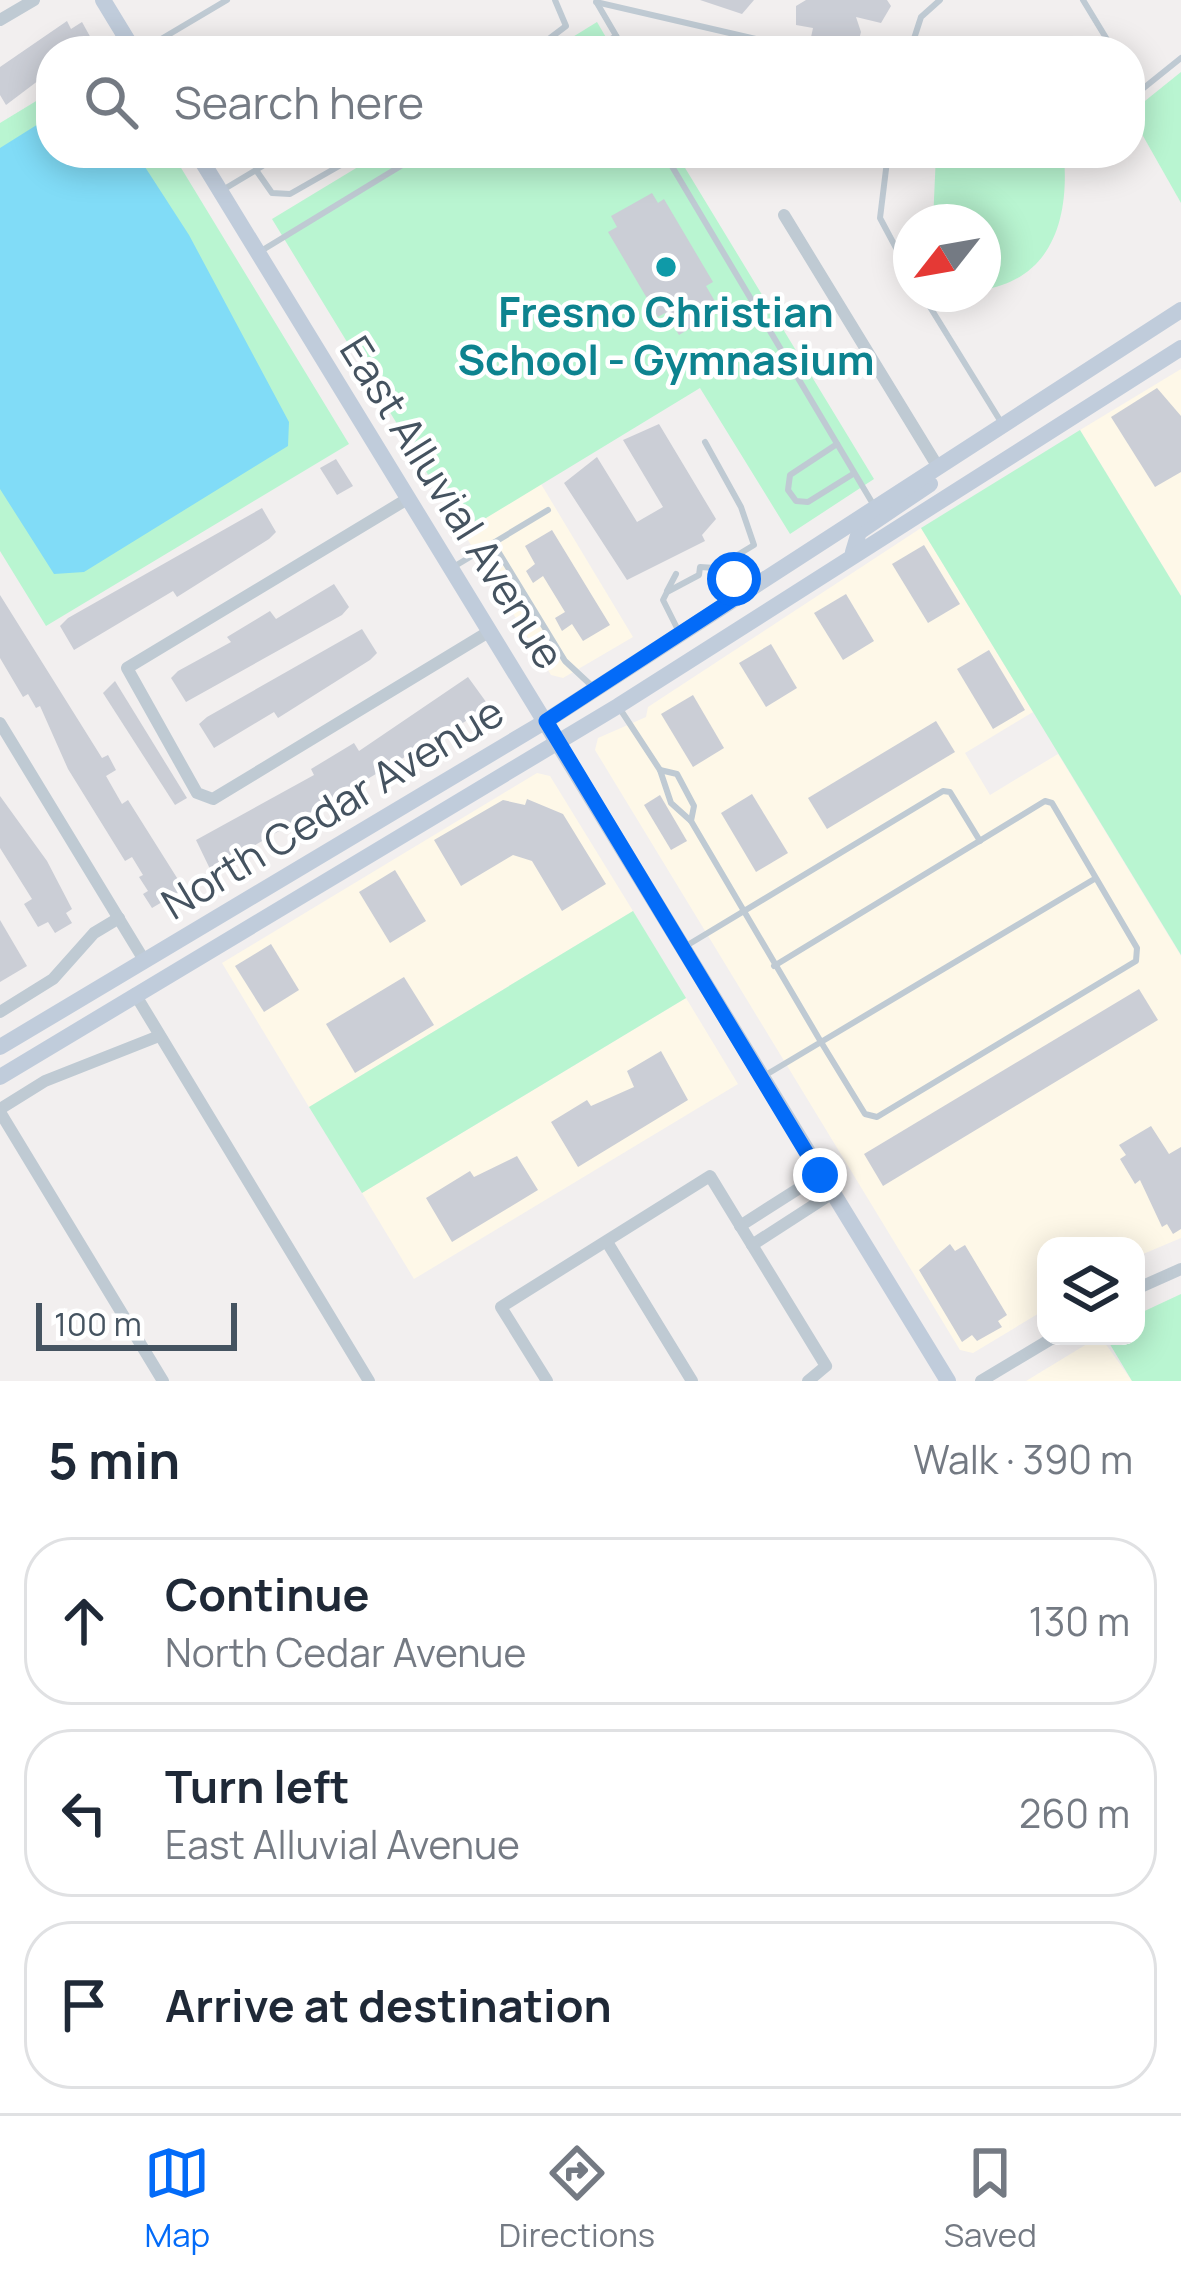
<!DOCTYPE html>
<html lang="en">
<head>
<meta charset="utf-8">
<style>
  body { margin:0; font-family:Manrope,sans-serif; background:#f2f2f3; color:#1f2937 }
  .controls { position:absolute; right:36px; bottom:36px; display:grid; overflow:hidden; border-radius:24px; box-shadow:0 6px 30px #0003 }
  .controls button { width:108px; height:108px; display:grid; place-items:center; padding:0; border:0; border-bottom:3px solid #e0e1e3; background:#fff; color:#1f2937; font:60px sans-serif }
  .compass { position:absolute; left:893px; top:204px; width:108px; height:108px; border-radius:50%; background:#fff; box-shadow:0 6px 30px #0003; rotate:239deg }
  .scale { position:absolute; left:36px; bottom:30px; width:201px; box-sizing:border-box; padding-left:12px; border:6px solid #455360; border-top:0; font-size:33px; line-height:42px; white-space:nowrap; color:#455360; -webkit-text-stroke:9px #fff; paint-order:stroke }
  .stop { position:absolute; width:36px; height:36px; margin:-27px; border:9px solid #036bf8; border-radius:50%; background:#fff }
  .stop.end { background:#036bf8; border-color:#fff; box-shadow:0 3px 12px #0008 }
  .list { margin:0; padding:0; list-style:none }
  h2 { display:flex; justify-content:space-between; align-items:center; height:156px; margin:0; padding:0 48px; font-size:51px }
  h2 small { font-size:39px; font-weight:400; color:#747a83 }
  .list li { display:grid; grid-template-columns:78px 1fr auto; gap:36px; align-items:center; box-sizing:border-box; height:168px; margin:0 24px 24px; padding:0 24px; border:3px solid #e0e1e3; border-radius:48px }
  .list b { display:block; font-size:45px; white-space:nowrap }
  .list p { margin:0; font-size:39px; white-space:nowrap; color:#747a83 }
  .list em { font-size:39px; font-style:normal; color:#747a83 }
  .icon { flex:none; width:66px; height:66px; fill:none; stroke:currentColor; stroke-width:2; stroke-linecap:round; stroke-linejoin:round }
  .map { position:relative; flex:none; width:1181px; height:1381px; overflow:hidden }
  .search { position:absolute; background:#fff; box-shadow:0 6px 30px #0003; left:36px; right:36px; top:36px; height:132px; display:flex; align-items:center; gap:30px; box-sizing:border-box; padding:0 42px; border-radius:48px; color:#747a83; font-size:45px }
  .sheet { height:732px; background:#fff }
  nav { display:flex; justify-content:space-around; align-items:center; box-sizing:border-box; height:168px; border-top:3px solid #e0e1e3; background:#fff; font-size:33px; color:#747a83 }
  nav a { display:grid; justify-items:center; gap:6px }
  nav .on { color:#036bf8 }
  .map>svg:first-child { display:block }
</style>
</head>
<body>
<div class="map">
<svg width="1181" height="1381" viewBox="0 0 1181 1381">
  <rect width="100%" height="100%" fill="#f2efef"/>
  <!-- commercial -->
  <g fill="#fef8e8">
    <path d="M1181,369V596L1080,430Z"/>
    <path d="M541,484L633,637L563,678L551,675L463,532Z"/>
    <path d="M921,528L1033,712L965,753L990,795L1058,754L1181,956V1238L1136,1257V1246H1046V1309L973,1353L960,1350L595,750L598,738L646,717L648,707Z"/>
    <path d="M537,773L550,776L633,911L309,1107L222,963Z"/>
    <path d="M686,998L738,1084L414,1279L362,1193Z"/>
    <path d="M1100,1336L1132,1381H1026Z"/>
  </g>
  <!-- green -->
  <g fill="#b9f5d1">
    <path d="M597,22L614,51H550Z"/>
    <path d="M1181,72V203L1130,113Z"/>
    <path d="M51,92V153H172L349,444L46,626L0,551V123Z"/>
    <path d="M381,153H676L874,479L790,534L700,388L463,532L272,219Z"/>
    <path d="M936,154L1064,156C1069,218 1053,278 983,290V222H933Z"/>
    <path d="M1080,430L1181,596V955L921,528Z"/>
    <path d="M633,911L686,998L362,1193L309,1107Z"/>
    <path d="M1181,1294V1381H1132L1105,1336H1136V1315Z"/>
  </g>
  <!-- water -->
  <path fill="#81dcf7" d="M51,116V153H136L189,235L289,422L288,446L84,572L54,574L0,489V148Z"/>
  <!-- building -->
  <g fill="#cbced6">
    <path d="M700,0H754L742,14Z"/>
    <path d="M806,0H887L891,6L881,23L856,17L861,32L856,51H808L813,28L796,25V6Z"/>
    <path d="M67,21L71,29L82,22L92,40L75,51H51V71L6,105L0,95V67Z"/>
    <path d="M652,193L658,203L664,199L713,282L706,286L720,310L679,335L665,313L658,317L608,232L617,227L611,216Z"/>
    <path d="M1157,388L1181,416V472L1155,487L1111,417Z"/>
    <path d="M659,424L716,519L702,535L705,541L627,580L564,483L597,457L637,522L663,507L623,440Z"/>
    <path d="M336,459L353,486L337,495L320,468Z"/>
    <path d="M262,508L276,532L269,539L177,597L173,591L74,650L60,626L68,618Z"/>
    <path d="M552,530L610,625L583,641L572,624L562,631L555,618L565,612L543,576L533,583L526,571L535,564L525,546Z"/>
    <path d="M924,545L960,604L928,623L892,564Z"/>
    <path d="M334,584L349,607L342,615L186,702L171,678L178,671L231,642L227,637L270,611L276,619Z"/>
    <path d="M846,594L874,641L843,660L814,613Z"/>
    <path d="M0,595L102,758L108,755L116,770L106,776L122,804L128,800L184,889L152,908L143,894L148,891L139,877L143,875L132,857L125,861L68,769L40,706L36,708L28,694L23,697L0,658Z"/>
    <path d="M362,629L377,653L370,660L278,718L274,712L214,748L199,724L207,717Z"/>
    <path d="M771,644L797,688L766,707L739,663Z"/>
    <path d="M989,650L1025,710L993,729L957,669Z"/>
    <path d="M468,677L489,706L483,711L211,871L196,840L314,775L311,769L354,743L359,751Z"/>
    <path d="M115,681L187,798L175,805L103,693Z"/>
    <path d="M693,695L724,748L693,767L661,714Z"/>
    <path d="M936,721L955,752L827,829L808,798Z"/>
    <path d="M752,794L788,853L756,872L721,813Z"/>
    <path d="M660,795L687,841L671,850L644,805Z"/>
    <path d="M0,796L47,861L72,909L66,913L72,923L55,933L48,922L38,927L24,904L32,899L0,848Z"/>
    <path d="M527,799L563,814L606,884L562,911L532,861L513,855L461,886L434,840L503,800L525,805Z"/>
    <path d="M395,870L426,921L390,943L359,892Z"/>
    <path d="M0,920L27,966L0,982Z"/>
    <path d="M271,944L299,990L264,1012L235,966Z"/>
    <path d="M404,977L434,1025L355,1073L326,1024Z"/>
    <path d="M1139,989L1158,1020L883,1186L864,1154Z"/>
    <path d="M661,1051L688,1100L578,1167L551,1122L587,1100L591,1106L634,1087L627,1071Z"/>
    <path d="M1151,1126L1169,1154L1181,1147V1229L1173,1234L1167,1224L1162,1227L1140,1180L1135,1184L1120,1159L1126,1155L1119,1145Z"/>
    <path d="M517,1156L538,1190L452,1242L426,1198L470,1171L474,1177Z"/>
    <path d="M950,1244L955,1251L965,1245L1007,1315L998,1321L1002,1327L977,1341L972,1335L962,1342L919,1270Z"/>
  </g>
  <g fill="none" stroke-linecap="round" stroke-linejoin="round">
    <!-- service -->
    <g stroke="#bfcad3" stroke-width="6">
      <path d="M1083,0L1114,51"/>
      <path d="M596,2L760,40L776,51"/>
      <path d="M597,3L625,51"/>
      <path d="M141,51L227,0"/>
      <path d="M533,51L566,26L555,0"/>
      <path d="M591,51L616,36"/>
      <path d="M910,51L921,17L940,0"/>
      <path d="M1130,77L1139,92"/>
      <path d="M1130,99L1181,58"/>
      <path d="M664,153L873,504"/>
      <path d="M888,153L880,218L911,276"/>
      <path d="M256,170L283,153"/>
      <path d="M221,191L256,170L272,193L290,194L362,153"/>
      <path d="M261,251L422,153"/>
      <path d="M922,294L1001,422"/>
      <path d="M705,442L741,507L754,545L716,568"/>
      <path d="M837,444L790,475L788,490L796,501L808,502L853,474"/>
      <path d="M493,543L565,661L593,687"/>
      <path d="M455,566L548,510"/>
      <path d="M667,591L676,574"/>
      <path d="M679,632L663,600L667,592L699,575L700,567L716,568L747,586"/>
      <path d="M620,709L660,770"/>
      <path d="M660,770L677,774L694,806L691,821L671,803Z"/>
      <path d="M691,821L821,1042L764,1076"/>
      <path d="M686,946L943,791L950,792L980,841"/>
      <path d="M774,966L1045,801L1052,803L1137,948L1136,961L877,1117L865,1114L821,1042L1096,878"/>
    </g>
    <!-- minor -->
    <g stroke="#bfcad3" stroke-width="12">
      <path d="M0,20L34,0"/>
      <path d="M784,215L938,467"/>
      <path d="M409,498L127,668L197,793L213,799L490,631"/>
      <path d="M0,723L144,960"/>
      <path d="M135,994L369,1381"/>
      <path d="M0,1012L53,979L94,933L119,918"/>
      <path d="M0,1109L45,1081L159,1036"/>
      <path d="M0,1112L163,1381"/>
      <path d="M740,1226L820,1175"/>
      <path d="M607,1242L692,1381"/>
      <path d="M752,1245L831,1194"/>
      <path d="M1136,1289L1181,1269"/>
      <path d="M547,1381L501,1307L710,1176L826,1366L808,1381"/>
      <path d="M981,1381L1056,1336"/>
    </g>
    <!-- secondary -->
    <g stroke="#c0ccdb" stroke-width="16">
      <path d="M103,0L134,51"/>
      <path d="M197,153L948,1381"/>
      <path d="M853,552L859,532L930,484"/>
      <path d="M0,1047L546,721L1181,310"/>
      <path d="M0,1077L618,706L1181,348"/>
    </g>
  </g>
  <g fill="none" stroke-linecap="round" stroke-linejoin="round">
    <!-- route -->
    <path stroke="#036bf8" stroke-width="15" d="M734,579L750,588L546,721L820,1175"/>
  </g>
  <!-- markers -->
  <circle fill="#0f9aa8" stroke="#fff" stroke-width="4.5" cx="666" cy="267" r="12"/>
  <g text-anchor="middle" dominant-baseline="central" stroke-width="9" stroke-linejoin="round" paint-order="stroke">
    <!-- culture labels -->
    <g font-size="42" font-weight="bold" fill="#0d838f" stroke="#fff">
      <text x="666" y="311">Fresno Christian<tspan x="666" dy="48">School - Gymnasium</tspan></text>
    </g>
    <!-- street labels -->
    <g font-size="42" fill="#455360" stroke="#fff">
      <text transform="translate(453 502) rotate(58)">East Alluvial Avenue</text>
      <text transform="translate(332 807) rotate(-31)">North Cedar Avenue</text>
    </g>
  </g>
</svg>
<div class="controls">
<button><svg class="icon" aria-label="layers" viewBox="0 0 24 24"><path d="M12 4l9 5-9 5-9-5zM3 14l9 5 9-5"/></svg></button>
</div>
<svg class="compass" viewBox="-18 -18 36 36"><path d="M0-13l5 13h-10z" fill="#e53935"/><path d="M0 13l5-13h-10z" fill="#747a83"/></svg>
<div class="scale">100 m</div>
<div class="stop" style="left:734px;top:579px"></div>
<div class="stop end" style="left:820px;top:1175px"></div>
<div class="search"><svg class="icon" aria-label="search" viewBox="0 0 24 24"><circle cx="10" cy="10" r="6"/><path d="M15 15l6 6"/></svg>Search here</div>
</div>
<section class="sheet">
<h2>5 min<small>Walk · 390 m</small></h2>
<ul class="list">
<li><svg class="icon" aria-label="ahead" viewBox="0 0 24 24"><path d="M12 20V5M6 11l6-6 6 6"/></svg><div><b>Continue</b><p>North Cedar Avenue</p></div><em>130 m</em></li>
<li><svg class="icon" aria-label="left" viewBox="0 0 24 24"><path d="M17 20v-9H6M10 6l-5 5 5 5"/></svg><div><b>Turn left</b><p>East Alluvial Avenue</p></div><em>260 m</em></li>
<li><svg class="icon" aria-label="arrive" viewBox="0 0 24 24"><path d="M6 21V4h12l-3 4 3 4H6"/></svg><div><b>Arrive at destination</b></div></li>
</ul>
</section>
<nav>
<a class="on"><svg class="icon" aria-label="map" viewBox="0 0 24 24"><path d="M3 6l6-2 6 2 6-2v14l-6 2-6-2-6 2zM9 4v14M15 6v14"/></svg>Map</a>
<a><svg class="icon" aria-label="directions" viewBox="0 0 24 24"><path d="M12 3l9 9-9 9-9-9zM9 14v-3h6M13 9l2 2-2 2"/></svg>Directions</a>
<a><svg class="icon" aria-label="saved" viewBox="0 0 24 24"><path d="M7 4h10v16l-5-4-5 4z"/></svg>Saved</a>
</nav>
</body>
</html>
